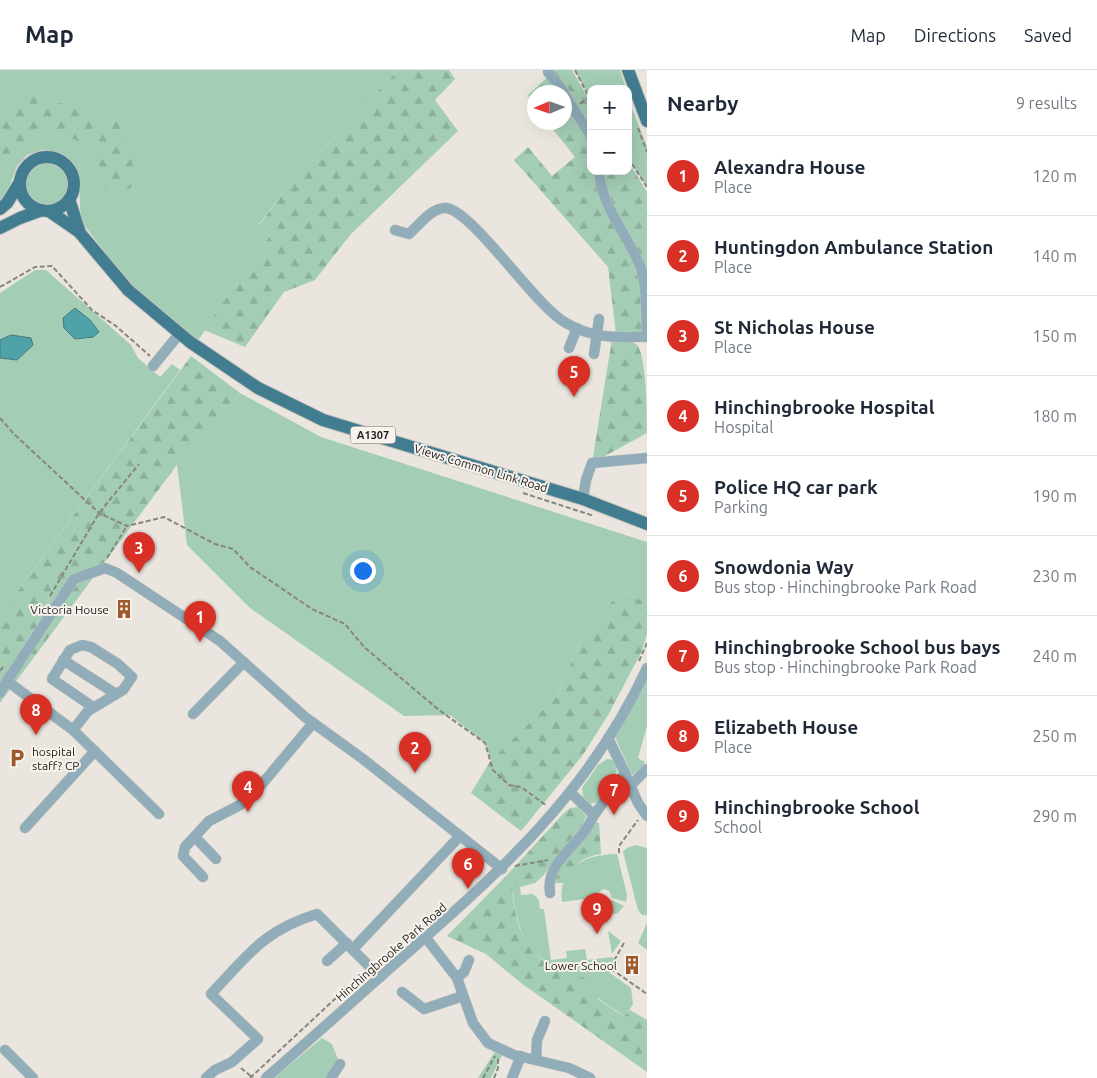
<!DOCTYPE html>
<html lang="en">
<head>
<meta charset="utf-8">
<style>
  body { margin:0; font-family:Ubuntu,sans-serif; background:#f2f2f3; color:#1f2937 }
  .controls { position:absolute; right:15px; top:15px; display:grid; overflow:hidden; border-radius:10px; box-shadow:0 5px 20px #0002 }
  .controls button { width:45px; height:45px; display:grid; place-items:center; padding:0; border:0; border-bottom:1px solid #e0e1e3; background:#fff; color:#1f2937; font:25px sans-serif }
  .compass { position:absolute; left:527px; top:15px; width:45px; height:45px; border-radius:50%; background:#fff; box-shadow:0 5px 20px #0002; rotate:268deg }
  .you { position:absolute; left:362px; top:500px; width:18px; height:18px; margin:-12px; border:4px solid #fff; border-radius:50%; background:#1a73e8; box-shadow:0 0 0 8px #1a73e833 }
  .badge { display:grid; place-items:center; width:32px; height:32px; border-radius:50%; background:#d93025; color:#fff; font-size:16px; font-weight:700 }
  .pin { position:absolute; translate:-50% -41px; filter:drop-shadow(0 1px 2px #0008) }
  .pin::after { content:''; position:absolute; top:26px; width:18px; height:15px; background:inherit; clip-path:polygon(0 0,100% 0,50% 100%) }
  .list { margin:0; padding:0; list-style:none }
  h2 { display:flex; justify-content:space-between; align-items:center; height:65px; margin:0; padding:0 20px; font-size:21px }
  h2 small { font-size:16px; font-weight:400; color:#747a83 }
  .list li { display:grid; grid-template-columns:32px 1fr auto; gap:15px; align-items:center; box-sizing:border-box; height:80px; padding:0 20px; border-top:1px solid #e0e1e3 }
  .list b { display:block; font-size:19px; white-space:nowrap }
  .list p { margin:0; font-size:16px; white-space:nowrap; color:#747a83 }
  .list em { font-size:16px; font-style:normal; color:#747a83 }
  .map { position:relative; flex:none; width:647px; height:1008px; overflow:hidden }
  header { display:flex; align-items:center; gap:30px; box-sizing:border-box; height:70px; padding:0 25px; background:#fff; border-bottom:1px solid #e0e1e3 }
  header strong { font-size:24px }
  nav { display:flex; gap:28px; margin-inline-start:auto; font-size:18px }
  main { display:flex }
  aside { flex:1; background:#fff }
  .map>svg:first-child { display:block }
</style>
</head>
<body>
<header>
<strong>Map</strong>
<nav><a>Map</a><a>Directions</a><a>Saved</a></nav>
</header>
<main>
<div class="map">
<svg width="647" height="1008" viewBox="0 0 647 1008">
  <defs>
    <pattern id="forest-firs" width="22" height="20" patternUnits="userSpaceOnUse" patternTransform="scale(1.25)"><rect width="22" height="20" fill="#a3cdb4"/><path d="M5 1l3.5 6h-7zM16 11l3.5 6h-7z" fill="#8cb09a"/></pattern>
  </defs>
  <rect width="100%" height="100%" fill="#eae6df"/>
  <!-- grass -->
  <g fill="#a3cdb4">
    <path d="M0,0H398L288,116L259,154L270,166L197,272L131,215L84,155L80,140L79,103L72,91L59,82L42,80L27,85L17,96L5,128L0,131Z"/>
    <path d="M575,0H620L626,19H591V31Z"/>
    <path d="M628,28L647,77V117L628,88Z"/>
    <circle cx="47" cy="114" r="21"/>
    <path d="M35,200H46L131,275L138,288L160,307L172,294L180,300L0,545V288L17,290L33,275L30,268L11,265L0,270V223Z"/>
    <path d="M240,323L321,367L647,472V534L627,522L610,533L598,555L584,564L557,626L491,690L485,673L450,645L404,646L250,538L187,475L177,395L193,373Z"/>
    <path d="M647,607V656L638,688L645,692L642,698L632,705L615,667Z"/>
    <path d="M607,689L614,690L617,701L599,732L589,734L583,728L582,718L598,695Z"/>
    <path d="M635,775L647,778V845H642L638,840L623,782L627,778Z"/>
    <path d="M617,784L627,825L626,832L612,828L609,821L604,819L599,822L600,827L562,832C558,797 586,784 617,784Z"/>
    <path d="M543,806L535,813L520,817L521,825L533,824L539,830L540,839H544L551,890L567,888L566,881L585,879L587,890L612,887L619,892L610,903L631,918L633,934L625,947L532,882C518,863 516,842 512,819L515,813Z"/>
    <path d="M612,830L624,836L618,843L607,846L604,831Z"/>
    <path d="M647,853V880L638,873Z"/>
    <path d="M608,861L621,871L612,884Z"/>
    <path d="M322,968L332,974L339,992L328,1008H274Z"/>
    <path d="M496,980L503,983L491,1008H478Z"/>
  </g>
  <!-- forest -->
  <g fill="url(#forest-firs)">
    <path d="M398,0H449L455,9L435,30L458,61L350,165L315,210L284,222L245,277L204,260L270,166L259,155L288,116Z"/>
    <path d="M550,0H572L591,33V101H628V91L647,122V263L616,264L608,197L514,90L528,77L552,106L575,87L548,53L564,52V22H534V34L528,25L552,3Z"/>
    <path d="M37,22L44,30L70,35L92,46L93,66L98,72L115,45L125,65L138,114L108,130L94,78C51,58 37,56 4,91L0,87V38Z"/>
    <path d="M612,269C619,270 630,270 636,274C647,283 647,346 647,363L592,393Z"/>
    <path d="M191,286L240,323L191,376L0,633V545Z"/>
    <path d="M627,522L647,534V564L642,581L607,647L582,686L521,761L471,723L491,690L557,626L584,564L598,554L610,533Z"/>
    <path d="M578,737L586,746L581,758L559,783L543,806L513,816C511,823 514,831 515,839C522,883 544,897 585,908L598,929L624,947L630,940L647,950V1002L521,913L486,884L447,866L507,805L563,744L570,738Z"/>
    <path d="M595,752L599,753L601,784C583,786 571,797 563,813H554L555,804Z"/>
  </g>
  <!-- water -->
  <g fill="#4fa2a8" stroke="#427b7f">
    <path d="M75,238L90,250L99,262L93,267L75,269L64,258L63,248Z"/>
    <path d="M11,265L31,268L33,275L17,290L0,288V270Z"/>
  </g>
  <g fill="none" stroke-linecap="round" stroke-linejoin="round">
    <!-- minor casing -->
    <g stroke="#c6c3bc" stroke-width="11">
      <g id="minor">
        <path d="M548,2L564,22"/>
        <path d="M564,24L591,66"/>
        <path d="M599,101C601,138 630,167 642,201C647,221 646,245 647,266"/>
        <path d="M395,160L409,164C419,155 432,137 446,138C473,141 535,236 566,253C583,263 601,267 621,267C629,268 639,266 647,267"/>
        <path d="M569,278L577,258"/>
        <path d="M594,284L599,249"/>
        <path d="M153,296L180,263"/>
        <path d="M583,429L586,410L592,393L647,388"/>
        <path d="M63,590L116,624"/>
        <path d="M0,623L7,611"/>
        <path d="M193,644L244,592"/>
        <path d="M73,660L88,641L123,620L132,607L118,594L91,577L82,575L70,580L52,609L93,637"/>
        <path d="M625,703L638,733L647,746"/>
        <path d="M630,716L647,699"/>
        <path d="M570,722L594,745L625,703L608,668"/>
        <path d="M159,744L73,660L7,611L74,509L105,498L117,503L220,571L305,647L363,689L502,799"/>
        <path d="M25,758L95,681"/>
        <path d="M195,767L216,789"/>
        <path d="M203,807L183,786L185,777L209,751L240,735L257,720L313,653"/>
        <path d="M550,823C546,796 569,782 584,762C588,757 591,751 594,745"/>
        <path d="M426,868L457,908L473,953L488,973L514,985L569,998L590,1008"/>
        <path d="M353,879L460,766"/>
        <path d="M327,891L347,873"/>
        <path d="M457,908L464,902L469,890"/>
        <path d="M402,922L424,939L463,926"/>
        <path d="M5,980L33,1008"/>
        <path d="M536,990L537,970L545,951"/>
        <path d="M206,1008L215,1000L232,992L258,969L211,924C248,885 264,860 317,844L380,907"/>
        <path d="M266,1008C304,975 342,941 380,907C488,812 585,732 647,598"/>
        <path d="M331,1008L340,994"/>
        <path d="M512,1008L521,986"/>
      </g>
    </g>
    <!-- major casing -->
    <g stroke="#c6c3bc" stroke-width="14">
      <g id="major">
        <path d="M628,0L647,51"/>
        <circle cx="47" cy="114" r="27"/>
        <path d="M69,129L80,163L128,220L190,272L258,318L323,350L583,429L647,454"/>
        <path d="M0,139L7,133L20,112"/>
        <path d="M49,141L78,161"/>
        <path d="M0,158L20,148L42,140"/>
      </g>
    </g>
    <!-- path -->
    <g stroke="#888580" stroke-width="2" stroke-dasharray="5 2.5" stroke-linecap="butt">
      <path d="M575,0L591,31"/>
      <path d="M580,34L588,28"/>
      <path d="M638,58L647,82"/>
      <path d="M628,88L647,117"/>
      <path d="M0,217L35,197L52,196L92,240L116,256L150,286"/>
      <path d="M0,348L14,364L99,443L127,456L164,447L215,474L233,479L250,497L312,539L345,554L364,577L439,640L485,673L493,700L509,715L521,717L547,736"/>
      <path d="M523,423L594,446"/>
      <path d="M107,488L127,456"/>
      <path d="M50,526L99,443L139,394"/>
      <path d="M639,591L647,573"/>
      <path d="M0,601L3,597"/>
      <path d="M619,783V776L638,750"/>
      <path d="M515,796L548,790"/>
      <path d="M624,873L610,898L647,924"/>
      <path d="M241,998L253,1008"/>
      <path d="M250,1008L337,927L360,910"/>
      <path d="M483,1008L495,986"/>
      <path d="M494,1008L498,998V989"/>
    </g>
    <!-- minor -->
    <use href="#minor" stroke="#90adb9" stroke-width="10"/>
    <!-- major -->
    <use href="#major" stroke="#427c91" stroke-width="12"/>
  </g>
  <!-- icons -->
  <defs>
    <g id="building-bare" transform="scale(1.5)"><path d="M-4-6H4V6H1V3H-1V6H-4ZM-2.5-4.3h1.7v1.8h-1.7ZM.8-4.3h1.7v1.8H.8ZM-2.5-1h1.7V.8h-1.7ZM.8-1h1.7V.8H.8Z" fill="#9e582e" stroke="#f8f3ec" stroke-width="2.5" paint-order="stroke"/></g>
    <g id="parking-bare" transform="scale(1.5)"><path d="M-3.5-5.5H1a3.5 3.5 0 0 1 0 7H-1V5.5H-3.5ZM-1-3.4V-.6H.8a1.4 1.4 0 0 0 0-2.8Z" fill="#9e582e" stroke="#f8f3ec" stroke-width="2.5" paint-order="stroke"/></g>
  </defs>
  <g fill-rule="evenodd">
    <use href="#building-bare" x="124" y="539"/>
    <use href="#parking-bare" x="17" y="688"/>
    <use href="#building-bare" x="632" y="895"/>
  </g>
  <g text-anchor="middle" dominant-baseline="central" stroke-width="4" stroke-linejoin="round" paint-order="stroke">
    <!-- shield labels -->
    <rect fill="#f8f3ec" stroke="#63605c" stroke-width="1" x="350.5" y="356.5" width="45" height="17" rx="4"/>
    <g font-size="11" font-weight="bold" fill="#23211f">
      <text x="373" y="365">A1307</text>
    </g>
    <!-- street labels -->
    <g font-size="12" fill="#23211f" stroke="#f8f3ec">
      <text transform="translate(481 398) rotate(17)">Views Common Link Road</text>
      <text transform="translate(391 882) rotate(-41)">Hinchingbrooke Park Road</text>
    </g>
    <!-- poi labels -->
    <g font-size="12" fill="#23211f" stroke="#f8f3ec" text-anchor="end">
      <text x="109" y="539">Victoria House</text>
      <text x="32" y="681" text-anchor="start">hospital<tspan x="32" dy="14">staff? CP</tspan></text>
      <text x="617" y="895">Lower School</text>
    </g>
  </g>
</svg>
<div class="controls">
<button>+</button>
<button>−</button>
</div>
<svg class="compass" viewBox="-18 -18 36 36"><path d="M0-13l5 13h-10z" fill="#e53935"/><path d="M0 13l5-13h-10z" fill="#747a83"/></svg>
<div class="you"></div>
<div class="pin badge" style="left:200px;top:572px">1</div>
<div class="pin badge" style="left:415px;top:703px">2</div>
<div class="pin badge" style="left:139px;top:503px">3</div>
<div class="pin badge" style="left:248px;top:742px">4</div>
<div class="pin badge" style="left:574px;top:327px">5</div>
<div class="pin badge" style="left:468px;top:819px">6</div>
<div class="pin badge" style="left:614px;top:745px">7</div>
<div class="pin badge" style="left:36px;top:665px">8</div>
<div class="pin badge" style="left:597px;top:864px">9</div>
</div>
<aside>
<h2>Nearby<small>9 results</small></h2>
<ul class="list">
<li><span class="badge">1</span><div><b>Alexandra House</b><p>Place</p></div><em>120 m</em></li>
<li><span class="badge">2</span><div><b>Huntingdon Ambulance Station</b><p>Place</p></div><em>140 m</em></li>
<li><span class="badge">3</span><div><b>St Nicholas House</b><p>Place</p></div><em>150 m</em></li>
<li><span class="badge">4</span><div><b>Hinchingbrooke Hospital</b><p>Hospital</p></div><em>180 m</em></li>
<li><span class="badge">5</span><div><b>Police HQ car park</b><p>Parking</p></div><em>190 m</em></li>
<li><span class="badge">6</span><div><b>Snowdonia Way</b><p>Bus stop · Hinchingbrooke Park Road</p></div><em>230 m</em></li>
<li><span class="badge">7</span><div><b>Hinchingbrooke School bus bays</b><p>Bus stop · Hinchingbrooke Park Road</p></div><em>240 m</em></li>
<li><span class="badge">8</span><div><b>Elizabeth House</b><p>Place</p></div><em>250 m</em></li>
<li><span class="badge">9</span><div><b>Hinchingbrooke School</b><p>School</p></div><em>290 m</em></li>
</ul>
</aside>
</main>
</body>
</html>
